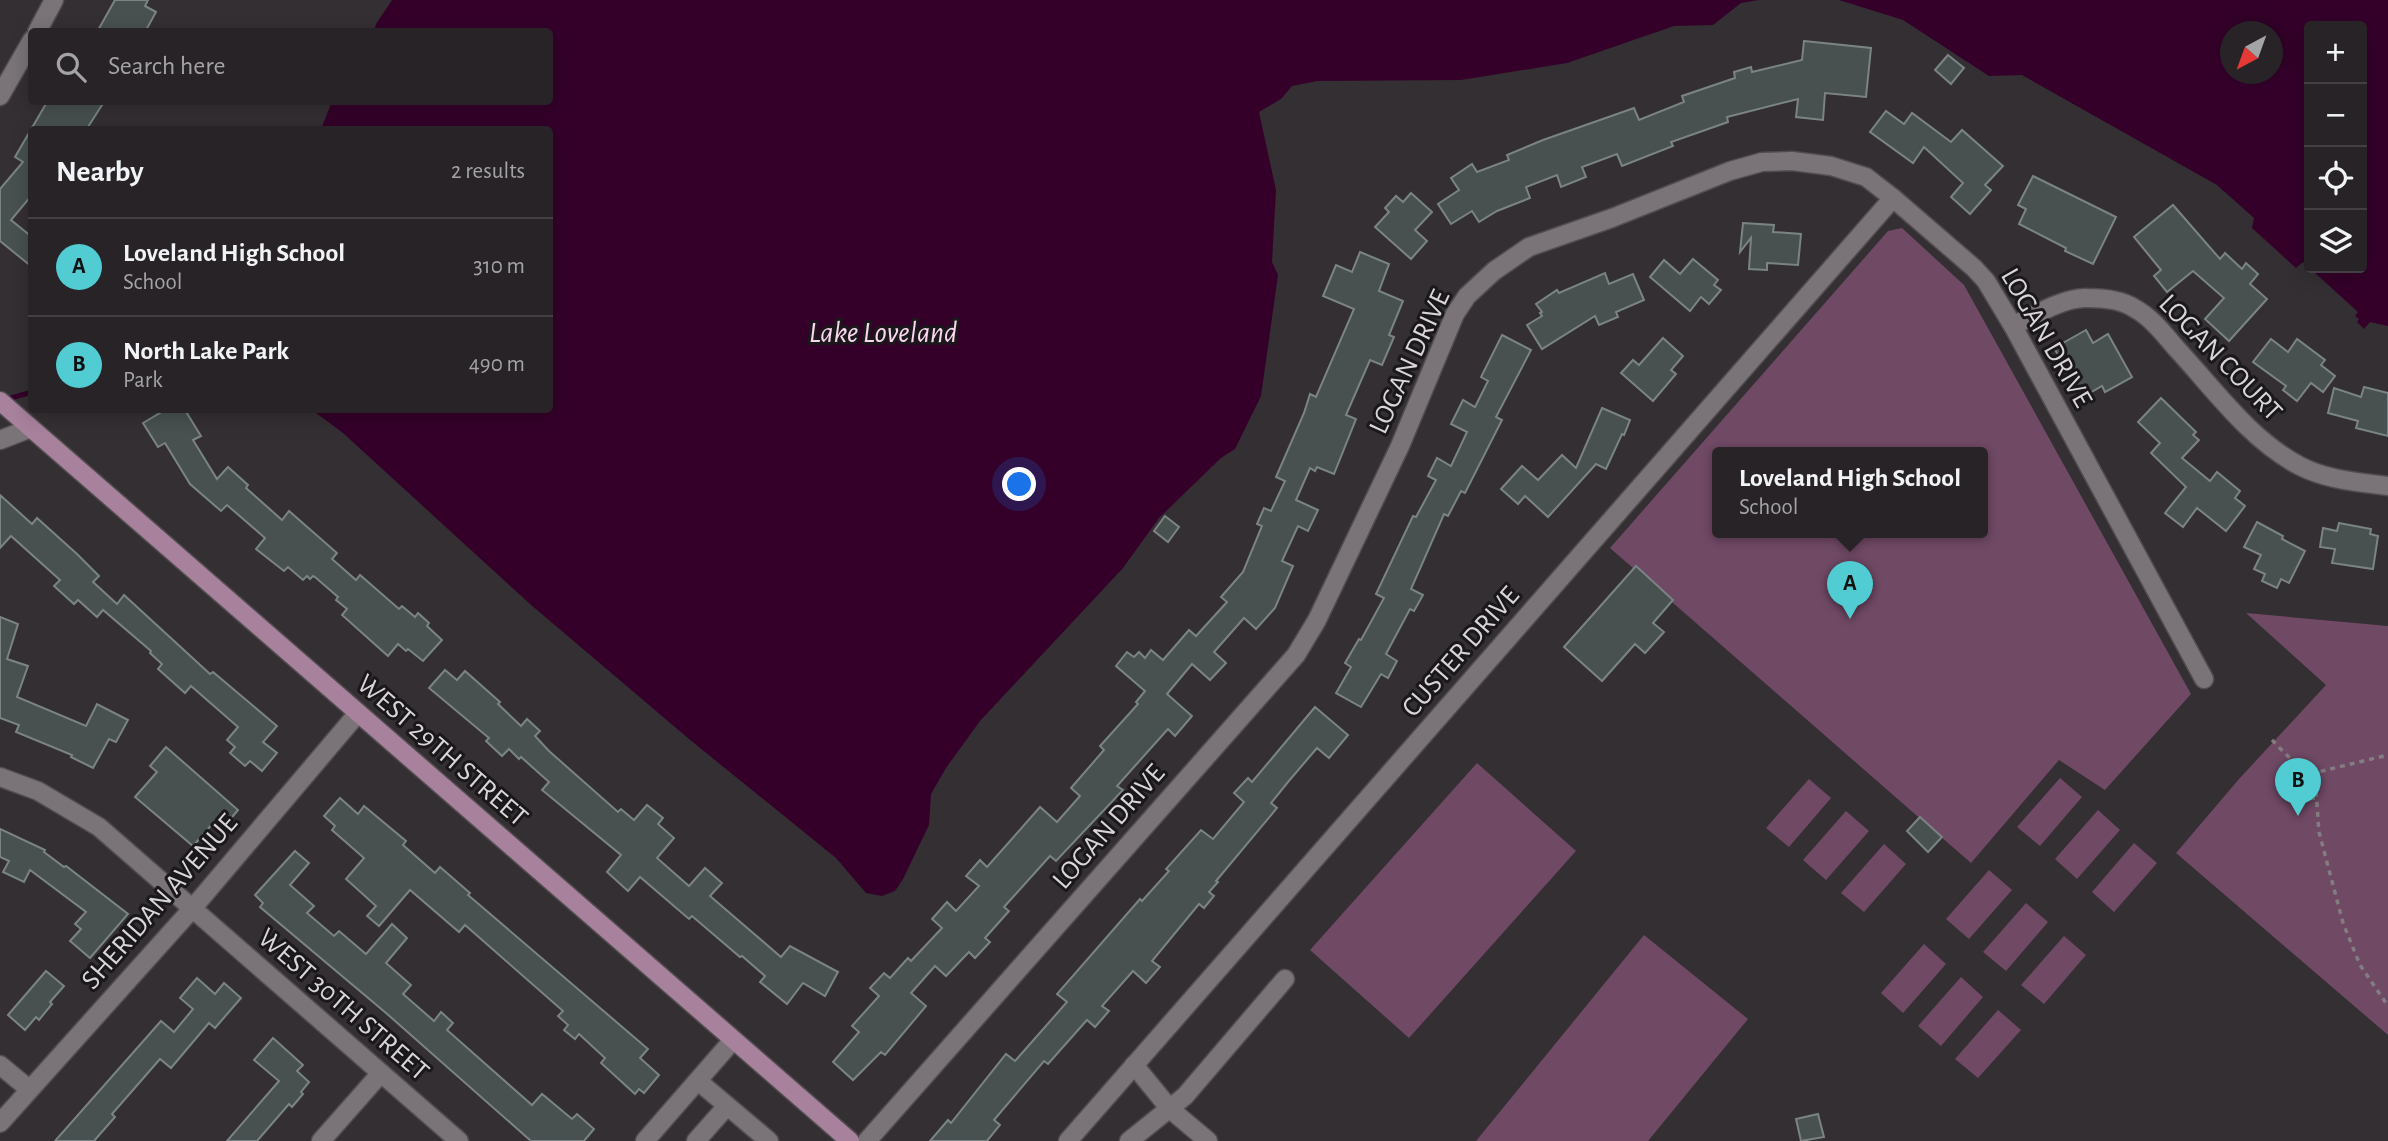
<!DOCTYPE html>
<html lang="en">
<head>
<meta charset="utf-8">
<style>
  body { margin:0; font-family:"Alegreya Sans",sans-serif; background:#2f2b2e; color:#f1f3f6 }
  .controls { position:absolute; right:21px; top:21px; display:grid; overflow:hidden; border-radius:7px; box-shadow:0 4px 18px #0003 }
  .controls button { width:63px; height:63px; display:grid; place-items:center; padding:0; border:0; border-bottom:2px solid #434043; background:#272326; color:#f1f3f6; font:35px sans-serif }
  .compass { position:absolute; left:2220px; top:21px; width:63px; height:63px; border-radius:50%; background:#272326; box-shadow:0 4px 18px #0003; rotate:221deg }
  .you { position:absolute; left:1020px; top:485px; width:24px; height:24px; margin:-18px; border:5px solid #fff; border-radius:50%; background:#1a73e8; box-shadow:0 0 0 10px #1a73e833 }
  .badge { display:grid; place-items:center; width:46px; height:46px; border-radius:50%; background:#51ccd2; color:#111; font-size:23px; font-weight:700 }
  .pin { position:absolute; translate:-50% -58px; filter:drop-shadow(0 2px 4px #0008) }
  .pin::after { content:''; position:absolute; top:37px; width:24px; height:21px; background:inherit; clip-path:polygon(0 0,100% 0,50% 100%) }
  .popup { position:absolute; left:1712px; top:447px; width:276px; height:91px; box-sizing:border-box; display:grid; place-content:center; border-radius:7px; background:#272326; filter:drop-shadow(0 2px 5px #0005); font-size:23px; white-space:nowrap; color:#a4a4a7 }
  .popup b { font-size:26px; color:#f1f3f6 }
  .popup::after { content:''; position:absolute; left:50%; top:100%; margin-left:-14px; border:14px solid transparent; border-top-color:#272326 }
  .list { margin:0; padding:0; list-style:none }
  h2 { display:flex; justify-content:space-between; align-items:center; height:91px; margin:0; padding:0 28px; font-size:30px }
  h2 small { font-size:23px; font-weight:400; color:#a4a4a7 }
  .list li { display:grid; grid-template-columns:46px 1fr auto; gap:21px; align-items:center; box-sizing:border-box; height:98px; padding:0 28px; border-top:2px solid #434043 }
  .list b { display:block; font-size:26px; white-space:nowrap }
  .list p { margin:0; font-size:23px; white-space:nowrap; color:#a4a4a7 }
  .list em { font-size:23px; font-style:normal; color:#a4a4a7 }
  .icon { flex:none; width:38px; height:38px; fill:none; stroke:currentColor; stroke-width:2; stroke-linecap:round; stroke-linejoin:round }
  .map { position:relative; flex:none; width:2388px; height:1141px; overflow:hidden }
  .search { position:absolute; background:#272326; box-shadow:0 4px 18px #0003; left:28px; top:28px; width:525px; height:77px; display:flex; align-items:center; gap:18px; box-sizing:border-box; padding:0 24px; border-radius:7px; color:#a4a4a7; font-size:26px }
  .panel { position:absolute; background:#272326; box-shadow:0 4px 18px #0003; left:28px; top:126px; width:525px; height:287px; border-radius:7px }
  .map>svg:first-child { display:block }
</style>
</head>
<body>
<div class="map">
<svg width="2388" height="1141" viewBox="0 0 2388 1141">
  <rect width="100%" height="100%" fill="#342f33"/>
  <!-- green -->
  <g fill="#704965" fill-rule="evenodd">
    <path d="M1902,228L1964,285L2191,694L2105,790L2059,760L1971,863L1610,548L1888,231ZM1717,453H1983V533H1717Z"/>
    <path d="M2246,613L2388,626V1035L2176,853L2239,779L2326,685Z"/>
    <path d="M1477,763L1576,851L1409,1038L1310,950Z"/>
    <path d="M2060,778L2082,797L2040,846L2017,827Z"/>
    <path d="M1809,779L1831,798L1789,847L1766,828Z"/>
    <path d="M2098,810L2120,830L2077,879L2055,859Z"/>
    <path d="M1846,811L1869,831L1826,880L1803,860Z"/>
    <path d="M2134,843L2157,863L2114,912L2092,892Z"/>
    <path d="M1884,844L1906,864L1864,912L1841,893Z"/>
    <path d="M1989,870L2012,890L1969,939L1946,919Z"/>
    <path d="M2026,903L2048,922L2006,971L1983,952Z"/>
    <path d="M1644,935L1748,1019L1648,1141H1476Z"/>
    <path d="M2064,936L2086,955L2044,1004L2021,985Z"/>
    <path d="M1924,944L1946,964L1903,1013L1881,993Z"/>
    <path d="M1961,977L1983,997L1941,1046L1918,1026Z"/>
    <path d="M1998,1010L2021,1030L1978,1078L1955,1059Z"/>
  </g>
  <!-- water -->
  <g fill="#34002a" fill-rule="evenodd">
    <path d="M392,0H1759L1741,3L1713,25L1674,26L1567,63L1461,80L1317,81L1292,86L1281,99L1259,112L1276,190L1272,262L1278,275L1261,396L1235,449L1221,458L1159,518L1123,568L980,721L946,768L931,794L929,825L903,879L895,891L882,896L866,893L836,858L689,739L530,604L343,433L312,410H550V130L321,129L331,104L334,102H550V32L374,31L376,24Z"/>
    <path d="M1839,0H2388V326L2370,322L2364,329L2357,322L2359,319L2355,316L2358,312L2303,262L2296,268L2252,228L2254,218L2217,185L2022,75L1989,76L1903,20ZM2309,26H2362V268H2309ZM2230,32H2272V74H2230Z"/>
  </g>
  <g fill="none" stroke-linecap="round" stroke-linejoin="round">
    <!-- stream -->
    <path stroke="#34002a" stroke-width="5" d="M4,400L32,392"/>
  </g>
  <!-- building -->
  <g fill="#485050" stroke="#7b8484" stroke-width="2">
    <path d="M115,0H148L145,6L156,12L145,32H97Z"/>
    <path d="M1804,41L1871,48L1866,97L1825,93L1823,120L1796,117L1798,99L1727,117L1728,122L1671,142L1673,146L1622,166L1617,154L1582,167L1586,177L1561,187L1557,175L1526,187L1530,198L1497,211L1479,222L1472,211L1451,224L1438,204L1459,190L1451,178L1472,164L1477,172L1509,160L1507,155L1543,140L1634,108L1639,120L1684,102L1682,96L1735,78L1734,72L1751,67L1752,72L1802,60Z"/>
    <path d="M1948,55L1964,68L1951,84L1935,70Z"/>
    <path d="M47,102H104L86,130H32V195L11,220L32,237V267L0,241V189L23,162L15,157Z"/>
    <path d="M1886,111L1904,124L1912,113L1951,142L1962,130L2003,166L1985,185L1991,190L1970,214L1951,197L1963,183L1924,147L1913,163L1870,132Z"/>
    <path d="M2033,176L2116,217L2093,264L2065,251L2066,248L2019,224L2026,209L2018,205Z"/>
    <path d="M1411,193L1432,212L1415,230L1427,241L1411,259L1375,227L1389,212L1385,208L1396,196L1403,202Z"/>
    <path d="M2173,205L2220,259L2225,253L2242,269L2246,263L2258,274L2250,284L2267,299L2229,341L2205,319L2224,298L2193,271L2167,292L2154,276L2161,270L2134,237Z"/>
    <path d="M1743,223L1774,225L1773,232L1801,234L1798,265L1767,263V270L1749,269L1751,238L1740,252Z"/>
    <path d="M1360,252L1389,264L1379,291L1403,301L1389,335L1394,337L1382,365L1370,360L1346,415L1356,419L1334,474L1317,467L1315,471L1310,468L1296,500L1318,510L1308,531L1298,526L1282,561L1293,566L1275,608L1256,629L1244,618L1214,652L1226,663L1210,680L1192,664L1167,694L1192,716L1175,736L1168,729L1117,786L1123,790L1056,861L1050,856L1004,907L1009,911L985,938L990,942L975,958L969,952L946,976L935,966L911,993L926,1006L885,1055L881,1052L853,1080L833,1062L859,1032L852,1026L879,996L870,988L884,973L890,978L908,958L911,961L942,928L932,919L947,902L956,911L979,886L966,876L980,860L987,867L1040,807L1057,822L1080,796L1071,788L1104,750L1100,746L1138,704L1136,702L1145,691L1116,666L1127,652L1134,657L1139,652L1145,658L1151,650L1163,660L1189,630L1196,636L1227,602L1221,597L1243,572L1262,526L1257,524L1264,508L1271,511L1285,481L1276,477L1304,413L1310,394L1316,397L1354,309L1323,296L1336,265L1352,272Z"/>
    <path d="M1693,259L1718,280L1714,285L1721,290L1709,304L1701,297L1690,311L1650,277L1664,260L1680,274Z"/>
    <path d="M1605,273L1609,284L1633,274L1644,300L1616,312L1618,317L1599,325L1595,316L1542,349L1527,325L1542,316L1540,313L1542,312L1536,304L1557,290L1559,293Z"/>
    <path d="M2086,330L2093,343L2108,334L2132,377L2105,392L2102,386L2083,397L2054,348Z"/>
    <path d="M1502,335L1531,350L1496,417L1502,420L1465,493L1461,491L1448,516L1444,514L1411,589L1423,595L1414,611L1410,609L1386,654L1397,661L1388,678L1381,674L1361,707L1336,693L1351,667L1345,663L1359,639L1361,640L1384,598L1376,594L1413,516L1416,517L1436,480L1428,476L1437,458L1451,466L1467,432L1451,424L1463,400L1475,407L1488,381L1481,377Z"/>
    <path d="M1663,338L1683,356L1671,370L1676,374L1653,401L1621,373L1633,360L1639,365Z"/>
    <path d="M2271,339L2288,352L2297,339L2325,360L2321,365L2335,376L2323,392L2311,383L2297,401L2283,390L2286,386L2253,362Z"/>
    <path d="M2364,387L2388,393V436L2356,428L2358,421L2328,413L2334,388L2361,397Z"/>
    <path d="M2161,398L2196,432L2193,435L2199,440L2182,458L2210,481L2217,472L2240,491L2235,498L2245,506L2226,531L2197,508L2183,527L2165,513L2186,487L2151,453L2160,443L2138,422Z"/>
    <path d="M1602,408L1630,420L1624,435L1622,434L1606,469L1596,464L1548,517L1525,496L1518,504L1501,489L1522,466L1538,480L1562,455L1576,468Z"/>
    <path d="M165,410H185L201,436L193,440L217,479L228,467L248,485L246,488L282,520L289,511L337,553L332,559L356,580L360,575L399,609L402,606L415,617L418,613L429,623L427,626L442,640L423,661L408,649L406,651L398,644L388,656L342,615L347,609L336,600L338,597L315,577L313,576L310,579L307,576L303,580L288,567L284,571L256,549L265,538L227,505L221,511L190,484L165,443L158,447L143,423Z"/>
    <path d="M0,495L32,524L37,518L77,554L99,576L93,582L117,604L124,595L210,674L213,672L277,726L263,742L277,753L262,771L250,761L245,766L230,753L235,747L227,740L238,727L191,686L185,693L158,669L162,664L150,653L151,651L103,610L97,617L78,600L74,604L54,586L60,580L11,536L0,548Z"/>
    <path d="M1165,516L1179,527L1168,542L1154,531Z"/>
    <path d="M2257,522L2283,536L2282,539L2305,551L2289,583L2281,579L2277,588L2262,581L2265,574L2254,569L2261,555L2244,547Z"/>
    <path d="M2339,523L2371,529L2370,534L2378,536L2373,569L2332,563L2335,549L2320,547L2323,528L2337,531Z"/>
    <path d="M1636,566L1673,600L1653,623L1664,632L1645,653L1635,644L1602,681L1564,647Z"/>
    <path d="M0,617L18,624L7,659L28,666L17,697L86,726L97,704L128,720L116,742L109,739L93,768L71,757L72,755L16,732L19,725L0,718Z"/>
    <path d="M445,670L457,680L465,671L500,702L498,704L521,726L527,719L540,731L535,736L549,751L618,812L621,809L634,820L647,805L663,818L658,824L674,838L657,858L689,886L705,868L722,883L710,896L781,957L790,946L838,972L825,996L803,983L787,1004L760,982L765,976L742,956L740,957L692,916L689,919L640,877L628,891L607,872L621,855L542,790L549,782L521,757L519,759L509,749L502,756L486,741L489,738L429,688Z"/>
    <path d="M1315,707L1348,735L1329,758L1317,748L1288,782L1271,803L1277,808L1216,881L1218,882L1209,892L1214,896L1204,908L1199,904L1152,961L1160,967L1146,983L1133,971L1102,1006L1109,1011L1095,1027L1087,1020L1048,1064L1044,1061L994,1120L1000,1125L987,1141H930L948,1120L951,1123L1006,1054L1015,1061L1067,1002L1057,994L1140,899L1142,901L1169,871L1166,869L1201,830L1213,839L1244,802L1234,793L1248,778L1252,782Z"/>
    <path d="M166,747L238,810L222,829L214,822L193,846L135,797L157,772L150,766Z"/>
    <path d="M2313,776L2314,799L2292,800L2291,777Z"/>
    <path d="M340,798L358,814L364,806L406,841L403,845L435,873L440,867L470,893L468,895L648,1049L640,1058L659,1075L644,1093L639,1089L635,1094L601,1063L605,1058L579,1034L575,1039L564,1030L568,1025L558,1016L563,1011L465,925L459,932L410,890L379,926L367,916L376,906L346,879L364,858L332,830L335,826L324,816Z"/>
    <path d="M1920,817L1942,837L1928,852L1907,831Z"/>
    <path d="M0,829L45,850L44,852L64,867L66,866L128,914L90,958L70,941L81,929L75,924L86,912L30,870L24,882L3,872L9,861L0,857Z"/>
    <path d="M295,851L309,863L290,885L314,906L307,913L334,936L339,931L366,954L392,924L407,938L386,963L411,985L403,994L434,1021L441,1012L453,1023L447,1030L532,1105L542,1094L572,1119L577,1114L594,1129L584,1141H531L386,1013L260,907L263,903L255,895Z"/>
    <path d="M46,971L64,986L50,1002L52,1004L39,1020L36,1017L25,1030L8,1015Z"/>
    <path d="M197,978L215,994L224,983L241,998L215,1028L209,1023L171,1068L160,1059L112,1114L115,1117L94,1141H55L161,1021L174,1032L193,1009L180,998Z"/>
    <path d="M273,1038L303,1065L297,1071L309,1082L301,1092L303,1094L292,1107L289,1104L257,1141H227L279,1081L254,1060Z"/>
    <path d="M1818,1114L1824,1137L1801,1141L1796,1119Z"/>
  </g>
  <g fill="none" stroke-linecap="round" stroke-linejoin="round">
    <!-- minor casing -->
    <g stroke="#514c4f" stroke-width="21">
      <g id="minor">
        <path d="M37,32L54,0"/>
        <path d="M0,96L32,40"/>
        <path d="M2013,326C2033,316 2064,297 2087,298C2102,298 2122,300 2134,308C2151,317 2164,334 2176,348C2214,389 2250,440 2300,466C2327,480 2358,482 2388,486"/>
        <path d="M0,440L31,428"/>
        <path d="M0,777L38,791L99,827L459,1141"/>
        <path d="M0,1065L29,1089"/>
        <path d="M1134,1065L1170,1109L1208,1141"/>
        <path d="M698,1081L769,1141"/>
        <path d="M0,1123L192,909L358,713"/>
        <path d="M321,1141L381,1073"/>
        <path d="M645,1141L733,1040"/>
        <path d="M696,1141L727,1106"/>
        <path d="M867,1141L1296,655L1317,620L1400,446L1455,314L1467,296L1494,271L1529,247L1612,218L1730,171L1762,162L1792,161L1831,166L1866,177L1893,198L1974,268L1986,281L2013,326L2204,679"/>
        <path d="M1068,1141L1893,198"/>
        <path d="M1129,1141L1185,1096L1285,979"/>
      </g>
    </g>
    <!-- major casing -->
    <g stroke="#514c4f" stroke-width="21">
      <path id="major" d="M0,401L850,1141"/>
    </g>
    <!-- path -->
    <g stroke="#827d81" stroke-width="3.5" stroke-dasharray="5 5" stroke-linecap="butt">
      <path d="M2272,740C2285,753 2299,771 2318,772L2388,755"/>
      <path d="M2318,772L2316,791L2319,832L2343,923L2360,965L2388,1006"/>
    </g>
    <!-- minor -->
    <use href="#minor" stroke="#7a7478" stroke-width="18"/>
    <!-- major -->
    <use href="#major" stroke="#a8829d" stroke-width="18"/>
  </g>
  <g text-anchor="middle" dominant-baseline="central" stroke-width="6" stroke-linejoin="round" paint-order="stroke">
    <!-- street labels -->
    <g font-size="28" fill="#d9d5d8" stroke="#1a181a">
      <text transform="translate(2046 338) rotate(60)">LOGAN DRIVE</text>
      <text transform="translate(2220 358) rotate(46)">LOGAN COURT</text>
      <text transform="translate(1410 362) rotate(-65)">LOGAN DRIVE</text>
      <text transform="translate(1461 652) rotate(-49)">CUSTER DRIVE</text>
      <text transform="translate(442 751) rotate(41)">WEST 29TH STREET</text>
      <text transform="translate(1109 827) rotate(-49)">LOGAN DRIVE</text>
      <text transform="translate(160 902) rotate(-49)">SHERIDAN AVENUE</text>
      <text transform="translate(343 1005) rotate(41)">WEST 30TH STREET</text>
    </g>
    <!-- water labels -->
    <g font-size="30" font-style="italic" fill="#fad6ef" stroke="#1a181a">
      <text x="883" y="333">Lake Loveland</text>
    </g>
  </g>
</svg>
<div class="controls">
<button>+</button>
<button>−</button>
<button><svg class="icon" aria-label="locate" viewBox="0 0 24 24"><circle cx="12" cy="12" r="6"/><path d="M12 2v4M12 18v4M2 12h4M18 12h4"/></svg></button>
<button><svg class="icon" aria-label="layers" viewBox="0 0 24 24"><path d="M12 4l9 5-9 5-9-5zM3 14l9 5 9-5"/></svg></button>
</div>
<svg class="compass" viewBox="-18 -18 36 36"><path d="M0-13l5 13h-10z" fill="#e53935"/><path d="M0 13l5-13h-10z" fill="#a4a4a7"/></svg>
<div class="you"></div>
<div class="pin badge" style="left:1850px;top:619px">A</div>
<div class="popup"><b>Loveland High School</b>School</div>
<div class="pin badge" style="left:2298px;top:816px">B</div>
<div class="search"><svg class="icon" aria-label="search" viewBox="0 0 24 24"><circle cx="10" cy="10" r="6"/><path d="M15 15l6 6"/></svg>Search here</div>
<section class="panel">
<h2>Nearby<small>2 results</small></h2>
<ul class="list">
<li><span class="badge">A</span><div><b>Loveland High School</b><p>School</p></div><em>310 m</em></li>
<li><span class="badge">B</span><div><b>North Lake Park</b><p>Park</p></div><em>490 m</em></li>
</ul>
</section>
</div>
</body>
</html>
